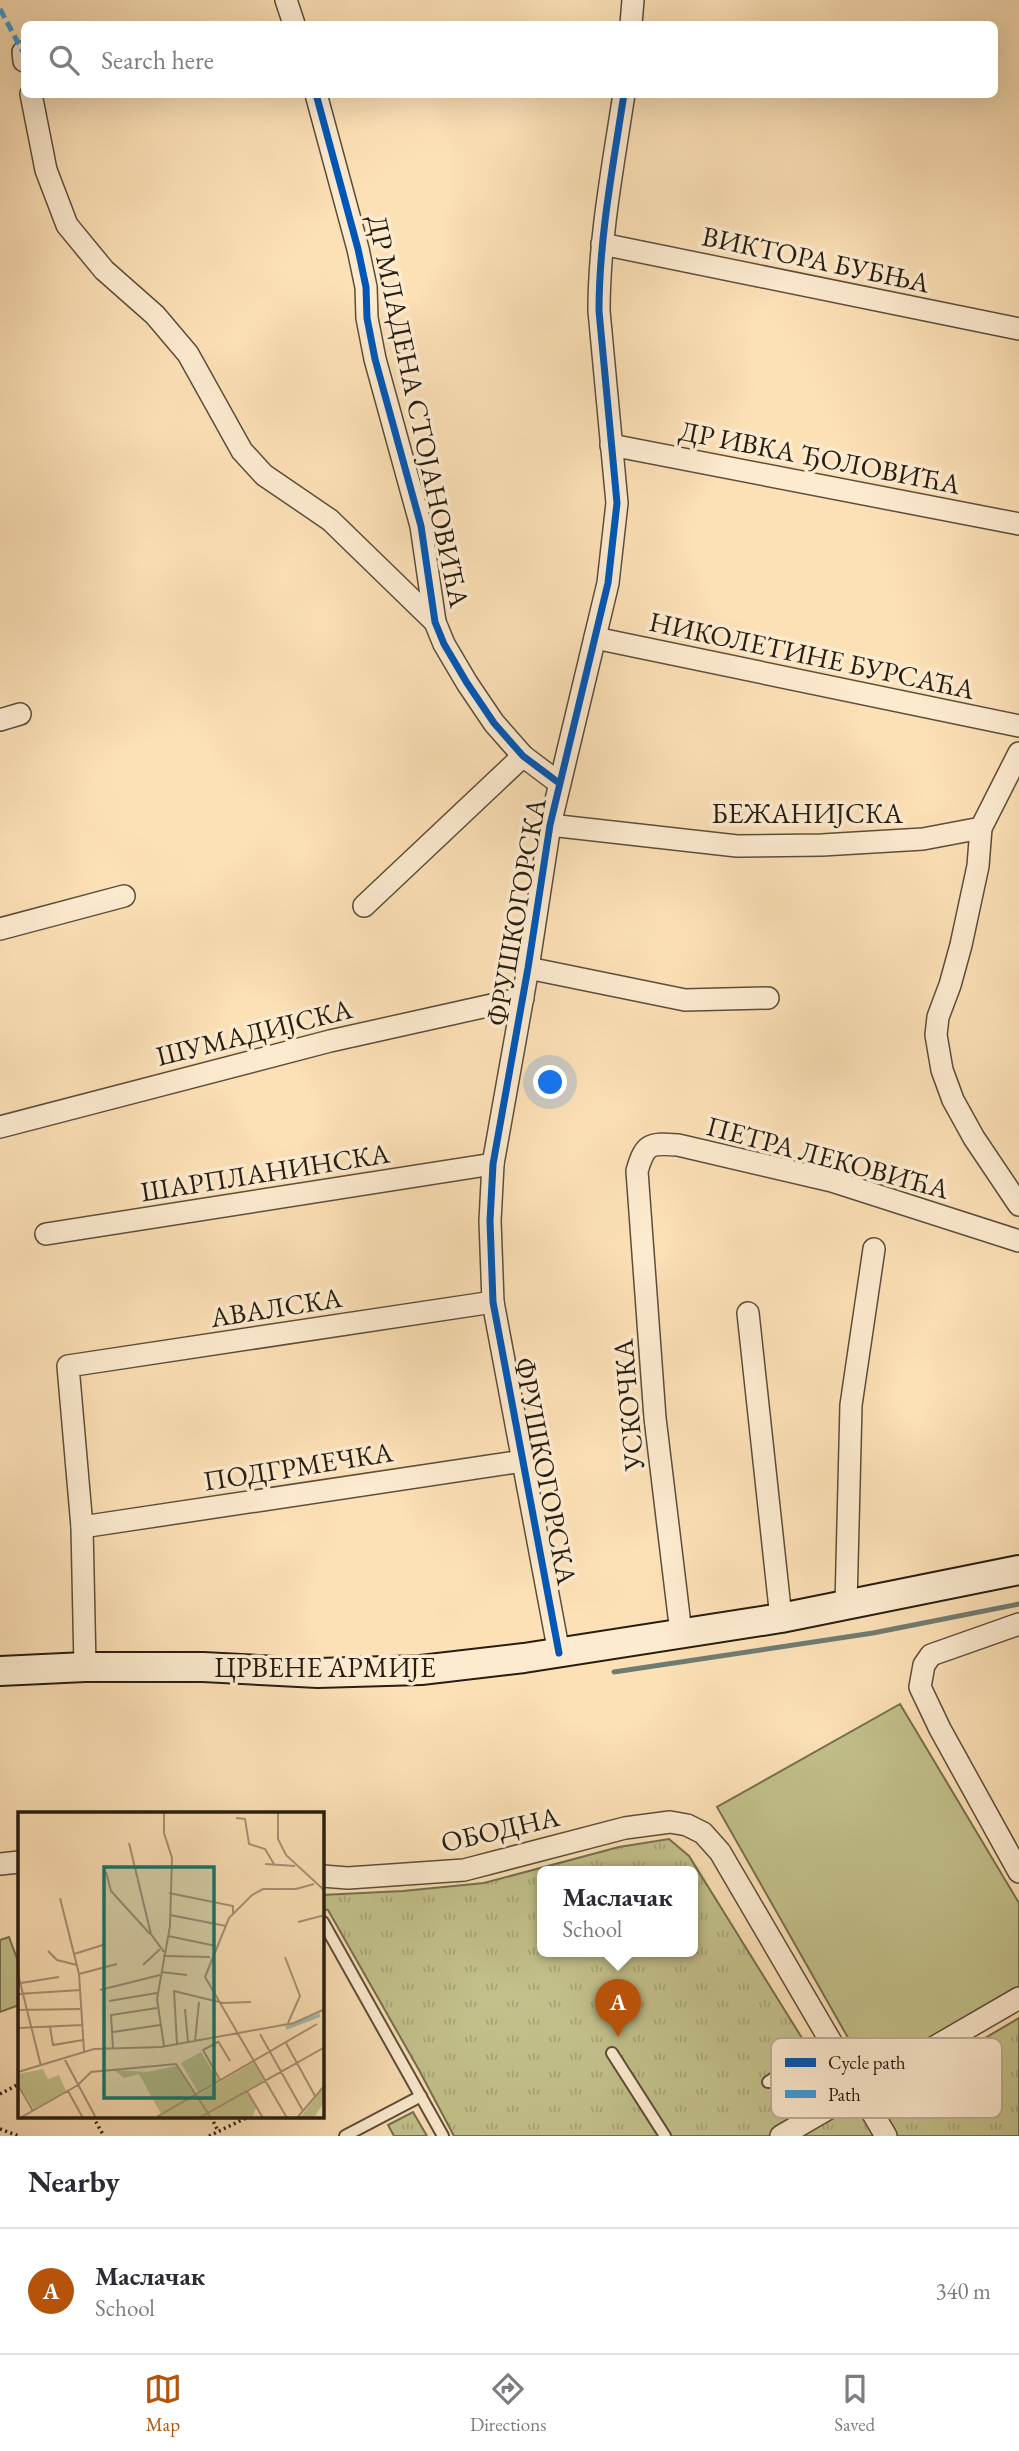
<!DOCTYPE html>
<html lang="en">
<head>
<meta charset="utf-8">
<style>
  body { margin:0; font-family:"EB Garamond",serif; background:#f7f7f7; color:#2b2b33 }
  .you { position:absolute; left:551px; top:1083px; width:24px; height:24px; margin:-18px; border:5px solid #fff; border-radius:50%; background:#1a73e8; box-shadow:0 0 0 10px #1a73e833 }
  .badge { display:grid; place-items:center; width:46px; height:46px; border-radius:50%; background:#b45309; color:#fff; font-size:23px; font-weight:700 }
  .pin { position:absolute; translate:-50% -58px; filter:drop-shadow(0 2px 4px #0008) }
  .pin::after { content:''; position:absolute; top:37px; width:24px; height:21px; background:inherit; clip-path:polygon(0 0,100% 0,50% 100%) }
  .popup { position:absolute; left:537px; top:1866px; width:161px; height:91px; box-sizing:border-box; display:grid; place-content:center; border-radius:10px; background:#fff; filter:drop-shadow(0 2px 5px #0005); font-size:23px; white-space:nowrap; color:#7c7c81 }
  .popup b { font-size:26px; color:#2b2b33 }
  .popup::after { content:''; position:absolute; left:50%; top:100%; margin-left:-14px; border:14px solid transparent; border-top-color:#fff }
  .list { margin:0; padding:0; list-style:none }
  h2 { display:flex; justify-content:space-between; align-items:center; height:91px; margin:0; padding:0 28px; font-size:30px }
  h2 small { font-size:23px; font-weight:400; color:#7c7c81 }
  .list li { display:grid; grid-template-columns:46px 1fr auto; gap:21px; align-items:center; box-sizing:border-box; height:126px; padding:0 28px; border-top:2px solid #e1e1e2 }
  .list b { display:block; font-size:26px; white-space:nowrap }
  .list p { margin:0; font-size:23px; white-space:nowrap; color:#7c7c81 }
  .list em { font-size:23px; font-style:normal; color:#7c7c81 }
  .icon { flex:none; width:38px; height:38px; fill:none; stroke:currentColor; stroke-width:2; stroke-linecap:round; stroke-linejoin:round }
  .map { position:relative; flex:none; width:1019px; height:2136px; overflow:hidden }
  .search { position:absolute; background:#fff; box-shadow:0 7px 28px #0002; left:21px; right:21px; top:21px; height:77px; display:flex; align-items:center; gap:18px; box-sizing:border-box; padding:0 24px; border-radius:10px; color:#7c7c81; font-size:26px }
  .sheet { height:217px; background:#fff }
  nav { display:flex; justify-content:space-around; align-items:center; box-sizing:border-box; height:98px; border-top:2px solid #e1e1e2; background:#fff; font-size:19px; color:#7c7c81 }
  nav a { display:grid; justify-items:center; gap:4px }
  nav .on { color:#b45309 }
  .map>svg:first-child { display:block }
</style>
</head>
<body>
<div class="map">
<svg width="1019" height="2136" viewBox="0 0 1019 2136">
  <defs>
    <pattern id="grass-tufts" width="24" height="20" patternUnits="userSpaceOnUse" patternTransform="scale(1.75)"><rect width="24" height="20" fill="#c3c18b"/><path d="M3 7l-1-3M5 7V3M7 7l1-3M15 17l-1-3M17 17v-4M19 17l1-3" fill="none" stroke="#a8a577"/></pattern>
  </defs>
  <rect width="100%" height="100%" fill="#fce0b6"/>
  <filter id="stains"><feTurbulence type="fractalNoise" baseFrequency=".00286" numOctaves="4"/><feColorMatrix values="0 0 0 0 .2 0 0 0 0 .09 0 0 0 0 .02 0 0 0 .5 -.17"/></filter>
  <radialGradient id="worn" r=".72"><stop offset=".6" stop-color="#630" stop-opacity="0"/><stop offset="1" stop-color="#630" stop-opacity=".3"/></radialGradient>
  <!-- grass -->
  <g fill="url(#grass-tufts)" stroke="#756f4e" stroke-width="2" fill-rule="evenodd">
    <path d="M669,1839L689,1856L851,2117L1019,2018V2136H454L419,2070L328,1910L322,1909V1895L403,1891L484,1883L619,1847ZM543,1871H693V1951H543Z"/>
    <path d="M413,2112L427,2136H394L388,2125Z"/>
  </g>
  <!-- pitch -->
  <g fill="#c3c18b" stroke="#756f4e" stroke-width="2">
    <path d="M900,1704L1019,1903V1987L868,2073L717,1807Z"/>
    <path d="M9,1937L19,1964V2005L0,2012V1940Z"/>
  </g>
  <g fill="none" stroke-linecap="round" stroke-linejoin="round">
    <!-- stream -->
    <path stroke="#707c72" stroke-width="5" d="M614,1672L873,1633L1019,1604"/>
    <!-- lane casing -->
    <g stroke="#5c4e3a" stroke-width="14">
      <g id="lane">
        <path d="M323,1922L443,2136"/>
        <path d="M612,2053L665,2136"/>
        <path d="M768,2082L830,2040"/>
        <path d="M345,2136L421,2096"/>
      </g>
    </g>
    <!-- street casing -->
    <g stroke="#5c4e3a" stroke-width="24">
      <g id="street">
        <path d="M286,0L294,24"/>
        <path d="M631,24L633,0"/>
        <path d="M23,52L24,61"/>
        <path d="M31,94L46,170L67,225L104,270L155,315L188,354L242,451L264,475L330,520L435,622"/>
        <path d="M316,94L358,249L366,287L367,318L375,359L421,526L435,622L444,644L467,683L494,723L523,756L559,783"/>
        <path d="M602,244L1019,329"/>
        <path d="M611,445L1019,524"/>
        <path d="M595,638L1019,726"/>
        <path d="M0,720L20,714"/>
        <path d="M1019,753L981,828L978,866L961,945L950,985L938,1017L936,1035L942,1070L953,1100L974,1138L1019,1205"/>
        <path d="M550,825L737,846L822,845L923,839L981,828"/>
        <path d="M364,906L523,756"/>
        <path d="M0,929L124,896"/>
        <path d="M528,968L685,1000L768,998"/>
        <path d="M0,1127L330,1041L523,998"/>
        <path d="M46,1234L493,1164"/>
        <path d="M748,1313L781,1618"/>
        <path d="M82,1527L523,1461"/>
        <path d="M846,1604L851,1405L874,1249"/>
        <path d="M1019,1624L931,1655L924,1665L920,1687L940,1729L1019,1872"/>
        <path d="M681,1633L655,1418L637,1171C645,1143 650,1143 678,1145L832,1181L1019,1241"/>
        <path d="M559,1653L493,1302L490,1221L493,1164L528,968L550,825L608,583L617,503L599,311C599,239 613,166 624,94"/>
        <path d="M85,1667L82,1527L68,1366L493,1302"/>
        <path d="M0,1864L19,1862"/>
        <path d="M322,1876L348,1878L464,1870L625,1828L670,1822L687,1825L703,1833L720,1852L886,2136"/>
        <path d="M781,2136L1019,1998"/>
      </g>
    </g>
    <!-- secondary casing -->
    <g stroke="#271d10" stroke-width="32">
      <path id="secondary" d="M0,1671L85,1667H203L318,1673L421,1670L524,1658L781,1618L1019,1570"/>
    </g>
    <!-- path -->
    <g stroke="#271d10" stroke-width="3.5" stroke-dasharray="2 3.5" stroke-linecap="butt">
      <path d="M0,2094L19,2084"/>
      <path d="M93,2117L104,2136"/>
      <path d="M211,2117L218,2131"/>
      <path d="M0,2129L19,2136"/>
      <path d="M209,2136L248,2117"/>
    </g>
    <!-- lane -->
    <use href="#lane" stroke="#fdebd0" stroke-width="10"/>
    <!-- street -->
    <use href="#street" stroke="#fdebd0" stroke-width="21"/>
    <!-- secondary -->
    <use href="#secondary" stroke="#fdebd0" stroke-width="28"/>
    <!-- quiet -->
    <path stroke="#3d9bde" stroke-width="5" stroke-dasharray="10 5" stroke-linecap="butt" d="M0,9L23,52"/>
    <!-- cycleway casing -->
    <g stroke="#fdebd0" stroke-width="11">
      <g id="cycleway">
        <path d="M316,94L358,249L366,287L367,318L375,359L421,526L435,622L444,644L467,683L494,723L523,756L559,783"/>
        <path d="M559,1653L493,1302L490,1221L493,1164L528,968L550,825L608,583L617,503L599,311C599,239 613,166 624,94"/>
      </g>
    </g>
    <!-- cycleway -->
    <use href="#cycleway" stroke="#0057b8" stroke-width="7"/>
  </g>
  <g text-anchor="middle" dominant-baseline="central" stroke-width="7" stroke-linejoin="round" paint-order="stroke">
    <!-- street labels -->
    <g font-size="28" fill="#271d10" stroke="#fdebd0">
      <text transform="translate(816 259) rotate(12)">ВИКТОРА БУБЊА</text>
      <text transform="translate(419 411) rotate(78)">ДР МЛАДЕНА СТОЈАНОВИЋА</text>
      <text transform="translate(820 457) rotate(11)">ДР ИВКА ЂОЛОВИЋА</text>
      <text transform="translate(812 655) rotate(12)">НИКОЛЕТИНЕ БУРСАЋА</text>
      <text x="807" y="813">БЕЖАНИЈСКА</text>
      <text transform="translate(516 912) rotate(-80)">ФРУШКОГОРСКА</text>
      <text transform="translate(254 1032) rotate(-14)">ШУМАДИЈСКА</text>
      <text transform="translate(828 1157) rotate(15)">ПЕТРА ЛЕКОВИЋА</text>
      <text transform="translate(265 1172) rotate(-9)">ШАРПЛАНИНСКА</text>
      <text transform="translate(276 1307) rotate(-9)">АВАЛСКА</text>
      <text transform="translate(628 1405) rotate(-95)">УСКОЧКА</text>
      <text transform="translate(298 1466) rotate(-9)">ПОДГРМЕЧКА</text>
      <text transform="translate(546 1471) rotate(79)">ФРУШКОГОРСКА</text>
      <text x="325" y="1667">ЦРВЕНЕ АРМИЈЕ</text>
      <text transform="translate(500 1829) rotate(-13)">ОБОДНА</text>
    </g>
  </g>
  <!-- overview -->
  <g transform="translate(18 1812)">
    <rect width="306" height="306" fill="#fce0b6"/>
    <path d="M236,250L246,268L228,278L238,296L234,306H138L143,302L121,262L106,266L96,258L129,260L158,254L178,284ZM25,257L30,267L41,263L48,279L16,297L0,271V262ZM306,275V290L296,306H282Z" fill="#c3c18b"/>
    <path d="M183,240L200,268L180,280L163,251Z" fill="#c3c18b"/>
    <path fill="none" stroke="#a0bcb4" stroke-width="3.5" d="M268,216L302,203"/>
    <path fill="none" stroke="#a79274" stroke-width="2" d="M146,0V21L154,46L152,114L139,187L146,234M260,0V27L268,43L307,79M218,6L227,7L231,32L247,37L256,52M111,31L133,122L146,140M247,52L277,54M88,60L93,79L132,122M151,81L215,94V101M42,86L61,162L66,239M152,103L208,114M280,110L307,103M150,124L198,134M30,139L39,148L59,153M56,142L88,132M145,144L192,145M267,145L282,184L270,211M125,153L142,137M143,160L169,163M0,162L23,254M61,162L99,152M3,171L41,165M82,178L142,163M0,182L62,178M91,189L139,181M167,197L170,230M0,198L62,197M32,215L35,233L65,228M0,216L64,213M95,220L142,213M242,222L285,299M177,229L181,190M200,229L212,249M200,230L185,238L202,268M268,231L297,284M159,232L156,179L205,191L233,190M95,236L93,203L139,196M47,248L78,306M0,260L76,237L143,235L276,211L307,197M0,273L15,299M50,279L65,306M229,279L245,306M2,306L60,273L73,260L158,252L193,306M137,306L299,212M181,306L307,235M269,306L187,165L211,106L234,83L245,77H278L296,72M279,306L307,273"/>
    <path fill="#0f766e" fill-opacity="0.15" stroke="#0f766e" stroke-width="3.5" d="M86,55H196V286H86Z"/>
    <rect width="306" height="306" fill="none" stroke="#271d10" stroke-width="3.5"/>
  </g>
  <!-- legend -->
  <rect x="771" y="2038" width="231" height="80" rx="10" fill="#fdebd0" stroke="#bdad96" stroke-width="2"/>
  <rect x="785" y="2058" width="31" height="9" fill="#0057b8"/>
  <rect x="785" y="2090" width="31" height="8" fill="#3d9bde"/>
  <g font-size="19" fill="#271d10">
    <text x="828" y="2069">Cycle path</text>
    <text x="828" y="2101">Path</text>
  </g>
  <rect width="100%" height="100%" filter="url(#stains)"/>
  <rect width="100%" height="100%" fill="url(#worn)"/>
</svg>
<div class="you"></div>
<div class="pin badge" style="left:618px;top:2037px">A</div>
<div class="popup"><b>Маслачак</b>School</div>
<div class="search"><svg class="icon" aria-label="search" viewBox="0 0 24 24"><circle cx="10" cy="10" r="6"/><path d="M15 15l6 6"/></svg>Search here</div>
</div>
<section class="sheet">
<h2>Nearby<small></small></h2>
<ul class="list">
<li><span class="badge">A</span><div><b>Маслачак</b><p>School</p></div><em>340 m</em></li>
</ul>
</section>
<nav>
<a class="on"><svg class="icon" aria-label="map" viewBox="0 0 24 24"><path d="M3 6l6-2 6 2 6-2v14l-6 2-6-2-6 2zM9 4v14M15 6v14"/></svg>Map</a>
<a><svg class="icon" aria-label="directions" viewBox="0 0 24 24"><path d="M12 3l9 9-9 9-9-9zM9 14v-3h6M13 9l2 2-2 2"/></svg>Directions</a>
<a><svg class="icon" aria-label="saved" viewBox="0 0 24 24"><path d="M7 4h10v16l-5-4-5 4z"/></svg>Saved</a>
</nav>
</body>
</html>
